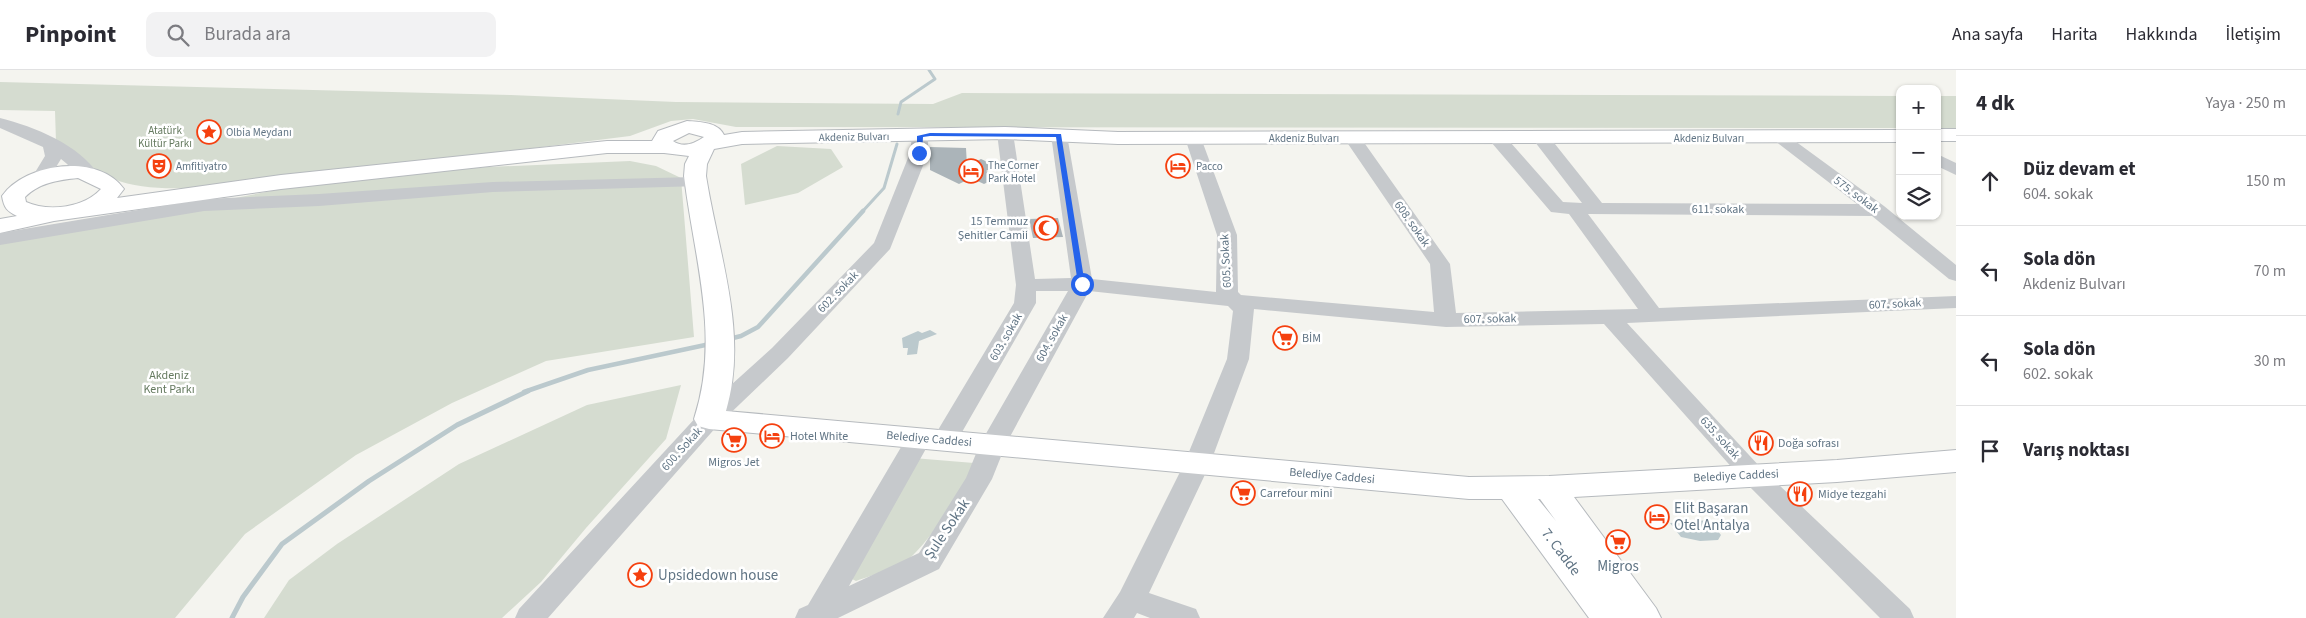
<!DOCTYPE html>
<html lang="tr">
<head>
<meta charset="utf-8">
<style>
  body { margin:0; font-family:"Source Sans 3",sans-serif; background:#f2f2f3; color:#2b2b33 }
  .controls { position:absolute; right:15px; top:15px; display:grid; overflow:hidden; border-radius:10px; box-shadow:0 1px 4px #0004 }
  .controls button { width:45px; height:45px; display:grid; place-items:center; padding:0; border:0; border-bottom:1px solid #e1e1e2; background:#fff; color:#2b2b33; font:25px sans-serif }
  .stop { position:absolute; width:15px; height:15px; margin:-11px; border:4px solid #2563eb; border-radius:50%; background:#fff }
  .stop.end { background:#2563eb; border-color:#fff; box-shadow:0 1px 5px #0008 }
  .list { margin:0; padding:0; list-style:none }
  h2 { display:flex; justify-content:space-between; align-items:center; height:65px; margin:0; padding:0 20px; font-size:21px }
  h2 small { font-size:16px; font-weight:400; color:#7c7c81 }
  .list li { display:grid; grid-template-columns:32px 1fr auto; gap:15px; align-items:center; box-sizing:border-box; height:90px; padding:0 20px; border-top:1px solid #e1e1e2 }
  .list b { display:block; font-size:19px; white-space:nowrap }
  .list p { margin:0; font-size:16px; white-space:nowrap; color:#7c7c81 }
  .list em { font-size:16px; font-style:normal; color:#7c7c81 }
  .icon { flex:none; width:28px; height:28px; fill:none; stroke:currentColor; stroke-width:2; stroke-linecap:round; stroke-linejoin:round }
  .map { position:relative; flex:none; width:1956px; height:548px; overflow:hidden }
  header { display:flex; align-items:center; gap:30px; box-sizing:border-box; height:70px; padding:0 25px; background:#fff; border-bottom:1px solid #e1e1e2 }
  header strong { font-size:24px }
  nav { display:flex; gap:28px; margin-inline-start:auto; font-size:18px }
  .search { width:350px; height:45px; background:#f2f2f3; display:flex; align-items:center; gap:12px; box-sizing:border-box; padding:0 18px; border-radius:10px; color:#7c7c81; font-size:19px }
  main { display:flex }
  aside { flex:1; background:#fff }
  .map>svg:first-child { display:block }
</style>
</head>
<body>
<header>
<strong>Pinpoint</strong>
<div class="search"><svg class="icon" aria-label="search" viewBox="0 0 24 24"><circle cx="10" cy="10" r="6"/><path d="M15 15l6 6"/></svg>Burada ara</div>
<nav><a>Ana sayfa</a><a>Harita</a><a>Hakkında</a><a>İletişim</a></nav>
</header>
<main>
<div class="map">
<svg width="1956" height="548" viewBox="0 0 1956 548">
  <rect width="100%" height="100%" fill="#f4f4ef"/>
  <!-- green -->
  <g fill="#d5dcd0">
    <path d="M0,12L511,25L676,32L933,34L962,23L1900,26V58L736,57L693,49L671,51L630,66L244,114C207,117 149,124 114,109C93,101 75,85 56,72L55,41L0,40Z"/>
    <rect x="1937" y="26" width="19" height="32"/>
    <path d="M777,76L831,79L843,97L798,123L745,135L741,94Z"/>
    <path d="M630,91L656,96L681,108L694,267L546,291L452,333L356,385L245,464L175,548H0V173L308,114L465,98Z"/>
    <path d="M681,315L666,369L586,458L541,512L502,548H264L289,510L337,474L459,394L587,335Z"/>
    <path d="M913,388L974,393C966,419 929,471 909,489C899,498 869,506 856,511L848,507Z"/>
  </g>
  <!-- water -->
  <g fill="#bbc9cd">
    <path d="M930,260L937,264L919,271L917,284L907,285L908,278H903L902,268L918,261L922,263Z"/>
    <path d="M1709,450L1721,465L1718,470L1700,471L1681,467L1670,453Z"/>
  </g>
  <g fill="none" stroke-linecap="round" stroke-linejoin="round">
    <!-- stream-far2 -->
    <g stroke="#bbc9cd" stroke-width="3">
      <path d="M898,44L901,32L935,9L929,0"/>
      <path d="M862,142L884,118L897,74"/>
    </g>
    <!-- stream-far1 -->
    <g stroke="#bbc9cd" stroke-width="4.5">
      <path d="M729,269L741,266L758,257L863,141"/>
      <path d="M524,322L588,300L710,274"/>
    </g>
    <!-- stream -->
    <path stroke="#bbc9cd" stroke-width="5" d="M232,548L243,527L282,474L369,411L457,355L528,321"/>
  </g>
  <!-- building -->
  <g fill="#abb4b9">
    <path d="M930,77L966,78L967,96L981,89L996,96L986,101L998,107L984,114L971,108L959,114L930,100Z"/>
    <path d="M1058,148L1063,167L1033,168L1029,149Z"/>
  </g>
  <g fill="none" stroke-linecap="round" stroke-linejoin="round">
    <!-- major casing -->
    <g stroke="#b6babe" stroke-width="2">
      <g id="major">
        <path d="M687,51C700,52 718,52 724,65L742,62L1005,57L1118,62L1900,60V72L1118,74L1005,69L742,74L714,79L707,94L706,106C718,183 749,263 726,341L1469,407L1549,406L1837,390L1956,380V402L1837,412L1574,427L1656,538L1661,548H1589L1502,429H1469L709,359L698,356L694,349C721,266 694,189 684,106L685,94L689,86L664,83H607L281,119L54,151L0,163V149L17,146C7,141 4,138 2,126C26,92 99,83 124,119L117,128L281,105L607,71H652L658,61ZM689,63L704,67C694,74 683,78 673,71ZM78,108L101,119C84,138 48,142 26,132L25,127C39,113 58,110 78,108ZM1538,429H1540L1556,451Z"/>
        <rect x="1937" y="59" width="19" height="12"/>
      </g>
    </g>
    <!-- minor -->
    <g fill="#c6c9cc" fill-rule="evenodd">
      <path d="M0,48C35,57 78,74 99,105L96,109C81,112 72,97 61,89L46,113H34L31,109L45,86L43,77L0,58Z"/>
      <path d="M1005,58L1011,59L1013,63L1035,209L1071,208L1051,65L1053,61H1065L1067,65L1092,209L1216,222L1217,165L1185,68L1187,64H1199L1201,68L1237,165L1238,222L1241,225L1434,242L1430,194L1344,68L1346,64H1358L1450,194L1456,243L1638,239L1569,144L1551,142L1491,72L1489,68L1491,64H1503L1563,132L1582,133L1535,72L1533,68L1535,64H1547L1602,133L1857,134L1770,67L1772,63H1784L1884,136L1956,195V211L1949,209L1872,146L1588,144L1659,238L1956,226V238L1627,253L1761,398L1910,539L1914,548H1880L1743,410L1604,254L1446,257L1254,239L1249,289L1210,394L1149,523L1196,539L1200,548H1150L1137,543L1134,548H1103L1120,522L1184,394L1227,289L1233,241L1228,236L1089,221L1006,374L992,409L939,499L838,548H795L799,539L808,535L910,362L919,360L928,362L932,368L849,516L919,483L966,408L980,374L1068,221H1036V233L954,376L945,378L936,376L932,370L1014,233L1016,215L997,63L999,59Z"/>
      <path d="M920,61L926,62L928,66V83L890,179L788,288L718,355L548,548H515L519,539L700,343L772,278L874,173L910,83L912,66L914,62Z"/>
      <path d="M1937,84L1956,93V105L1937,96Z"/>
      <path d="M695,107L701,108L704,112L701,116L493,122L319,136L204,141L0,175V163L204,129L319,124L493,112Z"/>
    </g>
    <!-- major -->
    <use href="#major" fill="#fff" fill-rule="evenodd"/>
  </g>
  <!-- route -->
  <path fill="#2563eb" d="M930,63L1061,64L1085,215L1078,214L1056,67L930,66L923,67L922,83L917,84V66Z"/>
  <!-- icons -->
  <defs>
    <g id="sight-ring" transform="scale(1.25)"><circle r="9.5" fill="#fff" stroke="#f5400f" stroke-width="1.5"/><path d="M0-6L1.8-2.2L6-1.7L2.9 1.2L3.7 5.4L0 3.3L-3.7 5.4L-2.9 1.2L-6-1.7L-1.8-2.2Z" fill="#f5400f"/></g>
    <g id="theatre-ring" transform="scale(1.25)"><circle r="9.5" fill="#fff" stroke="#f5400f" stroke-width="1.5"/><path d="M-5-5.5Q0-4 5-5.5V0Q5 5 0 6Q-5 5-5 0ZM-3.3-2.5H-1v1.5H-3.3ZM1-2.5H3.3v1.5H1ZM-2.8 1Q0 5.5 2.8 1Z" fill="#f5400f"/></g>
    <g id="hotel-ring" transform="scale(1.25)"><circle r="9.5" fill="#fff" stroke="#f5400f" stroke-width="1.5"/><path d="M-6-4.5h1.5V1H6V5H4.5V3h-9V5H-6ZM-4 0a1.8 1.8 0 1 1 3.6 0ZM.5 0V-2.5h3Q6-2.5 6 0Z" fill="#f5400f"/></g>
    <g id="mosque-ring" transform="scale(1.25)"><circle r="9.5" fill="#fff" stroke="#f5400f" stroke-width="1.5"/><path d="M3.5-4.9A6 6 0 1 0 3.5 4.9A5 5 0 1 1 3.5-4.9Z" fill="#f5400f"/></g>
    <g id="supermarket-ring" transform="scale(1.25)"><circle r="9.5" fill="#fff" stroke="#f5400f" stroke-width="1.5"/><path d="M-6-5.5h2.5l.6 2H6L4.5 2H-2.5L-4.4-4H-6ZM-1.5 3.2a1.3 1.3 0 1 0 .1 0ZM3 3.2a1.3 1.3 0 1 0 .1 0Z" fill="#f5400f"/></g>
    <g id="restaurant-ring" transform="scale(1.25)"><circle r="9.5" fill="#fff" stroke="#f5400f" stroke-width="1.5"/><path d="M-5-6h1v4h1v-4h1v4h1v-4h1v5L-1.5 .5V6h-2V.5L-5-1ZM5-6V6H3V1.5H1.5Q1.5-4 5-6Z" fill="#f5400f"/></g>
  </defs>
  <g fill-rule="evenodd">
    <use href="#sight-ring" x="209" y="62"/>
    <use href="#theatre-ring" x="159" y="96"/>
    <use href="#hotel-ring" x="1178" y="96"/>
    <use href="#hotel-ring" x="971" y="101"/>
    <use href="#mosque-ring" x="1046" y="158"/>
    <use href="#supermarket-ring" x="1285" y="268"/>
    <use href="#hotel-ring" x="772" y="366"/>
    <use href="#supermarket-ring" x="734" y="370"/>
    <use href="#restaurant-ring" x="1761" y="373"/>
    <use href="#supermarket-ring" x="1243" y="423"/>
    <use href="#restaurant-ring" x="1800" y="424"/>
    <use href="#hotel-ring" x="1657" y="447"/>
    <use href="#supermarket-ring" x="1618" y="472"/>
    <use href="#sight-ring" x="640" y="505"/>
  </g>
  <g text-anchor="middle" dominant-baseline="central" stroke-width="5" stroke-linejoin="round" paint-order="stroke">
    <!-- far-park labels -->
    <g font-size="11" fill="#657a5f" stroke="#fff">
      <text x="165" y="60">Atatürk<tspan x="165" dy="13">Kültür Parkı</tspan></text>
    </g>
    <!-- far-poi labels -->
    <g font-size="11" fill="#607484" stroke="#fff" text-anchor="start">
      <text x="226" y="62">Olbia Meydanı</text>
      <text x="988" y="95">The Corner<tspan x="988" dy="13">Park Hotel</tspan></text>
      <text x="176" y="96">Amfitiyatro</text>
      <text x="1196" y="96">Pacco</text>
    </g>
    <!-- far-street labels -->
    <g font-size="11" fill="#607484" stroke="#fff">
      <text transform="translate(854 67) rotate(-1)">Akdeniz Bulvarı</text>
      <text x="1304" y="68">Akdeniz Bulvarı</text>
      <text x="1709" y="68">Akdeniz Bulvarı</text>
    </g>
    <!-- street labels -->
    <g font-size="12" fill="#607484" stroke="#fff">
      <text transform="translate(1856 125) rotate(37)">575. sokak</text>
      <text x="1718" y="139">611. sokak</text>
      <text transform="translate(1412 154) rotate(55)">608. sokak</text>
      <text transform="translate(1226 191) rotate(-93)">605. Sokak</text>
      <text transform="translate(838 222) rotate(-46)">602. sokak</text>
      <text transform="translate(1895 234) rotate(-3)">607. sokak</text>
      <text transform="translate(1490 249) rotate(-1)">607. sokak</text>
      <text transform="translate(1006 267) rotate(-60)">603. sokak</text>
      <text transform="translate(1052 268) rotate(-61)">604. sokak</text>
      <text transform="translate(1720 368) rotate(48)">635. sokak</text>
      <text transform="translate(929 369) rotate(5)">Belediye Caddesi</text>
      <text transform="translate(682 379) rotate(-48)">600. Sokak</text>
      <text transform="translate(1332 406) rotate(5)">Belediye Caddesi</text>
      <text transform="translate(1736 406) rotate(-3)">Belediye Caddesi</text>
    </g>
    <!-- poi labels -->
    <g font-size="12" fill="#607484" stroke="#fff" text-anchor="start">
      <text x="1028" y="151" text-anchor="end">15 Temmuz<tspan x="1028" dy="14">Şehitler Camii</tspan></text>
      <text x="1302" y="268">BİM</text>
      <text x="790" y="366">Hotel White</text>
      <text x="1778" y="373">Doğa sofrası</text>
      <text x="734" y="392" text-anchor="middle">Migros Jet</text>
      <text x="1260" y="423">Carrefour mini</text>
      <text x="1818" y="424">Midye tezgahi</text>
    </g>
    <!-- park labels -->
    <g font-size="12" fill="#657a5f" stroke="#fff">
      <text x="169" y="305">Akdeniz<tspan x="169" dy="14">Kent Parkı</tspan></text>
    </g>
    <!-- near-poi labels -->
    <g font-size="15" fill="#607484" stroke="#fff" text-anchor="start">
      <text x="1674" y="438">Elit Başaran<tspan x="1674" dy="17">Otel Antalya</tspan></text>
      <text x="1618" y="496" text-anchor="middle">Migros</text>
      <text x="658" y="505">Upsidedown house</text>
    </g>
    <!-- near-street labels -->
    <g font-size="15" fill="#607484" stroke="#fff">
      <text transform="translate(947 459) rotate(-56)">Şule Sokak</text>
      <text transform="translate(1561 482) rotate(53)">7. Cadde</text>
    </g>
  </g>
</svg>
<div class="controls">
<button>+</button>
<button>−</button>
<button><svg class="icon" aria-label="layers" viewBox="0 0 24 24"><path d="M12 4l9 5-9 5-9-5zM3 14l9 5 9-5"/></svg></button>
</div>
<div class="stop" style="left:1082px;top:214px"></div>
<div class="stop end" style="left:919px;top:83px"></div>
</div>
<aside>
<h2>4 dk<small>Yaya · 250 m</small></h2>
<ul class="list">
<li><svg class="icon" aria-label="ahead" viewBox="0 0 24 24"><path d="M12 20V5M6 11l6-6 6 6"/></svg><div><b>Düz devam et</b><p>604. sokak</p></div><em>150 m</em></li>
<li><svg class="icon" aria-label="left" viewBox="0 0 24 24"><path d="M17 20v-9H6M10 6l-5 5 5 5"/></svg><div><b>Sola dön</b><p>Akdeniz Bulvarı</p></div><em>70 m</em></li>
<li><svg class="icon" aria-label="left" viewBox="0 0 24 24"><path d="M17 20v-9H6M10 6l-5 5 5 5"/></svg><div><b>Sola dön</b><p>602. sokak</p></div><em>30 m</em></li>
<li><svg class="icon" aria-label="arrive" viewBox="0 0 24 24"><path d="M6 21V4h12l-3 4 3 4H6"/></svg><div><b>Varış noktası</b></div></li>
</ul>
</aside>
</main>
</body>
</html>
